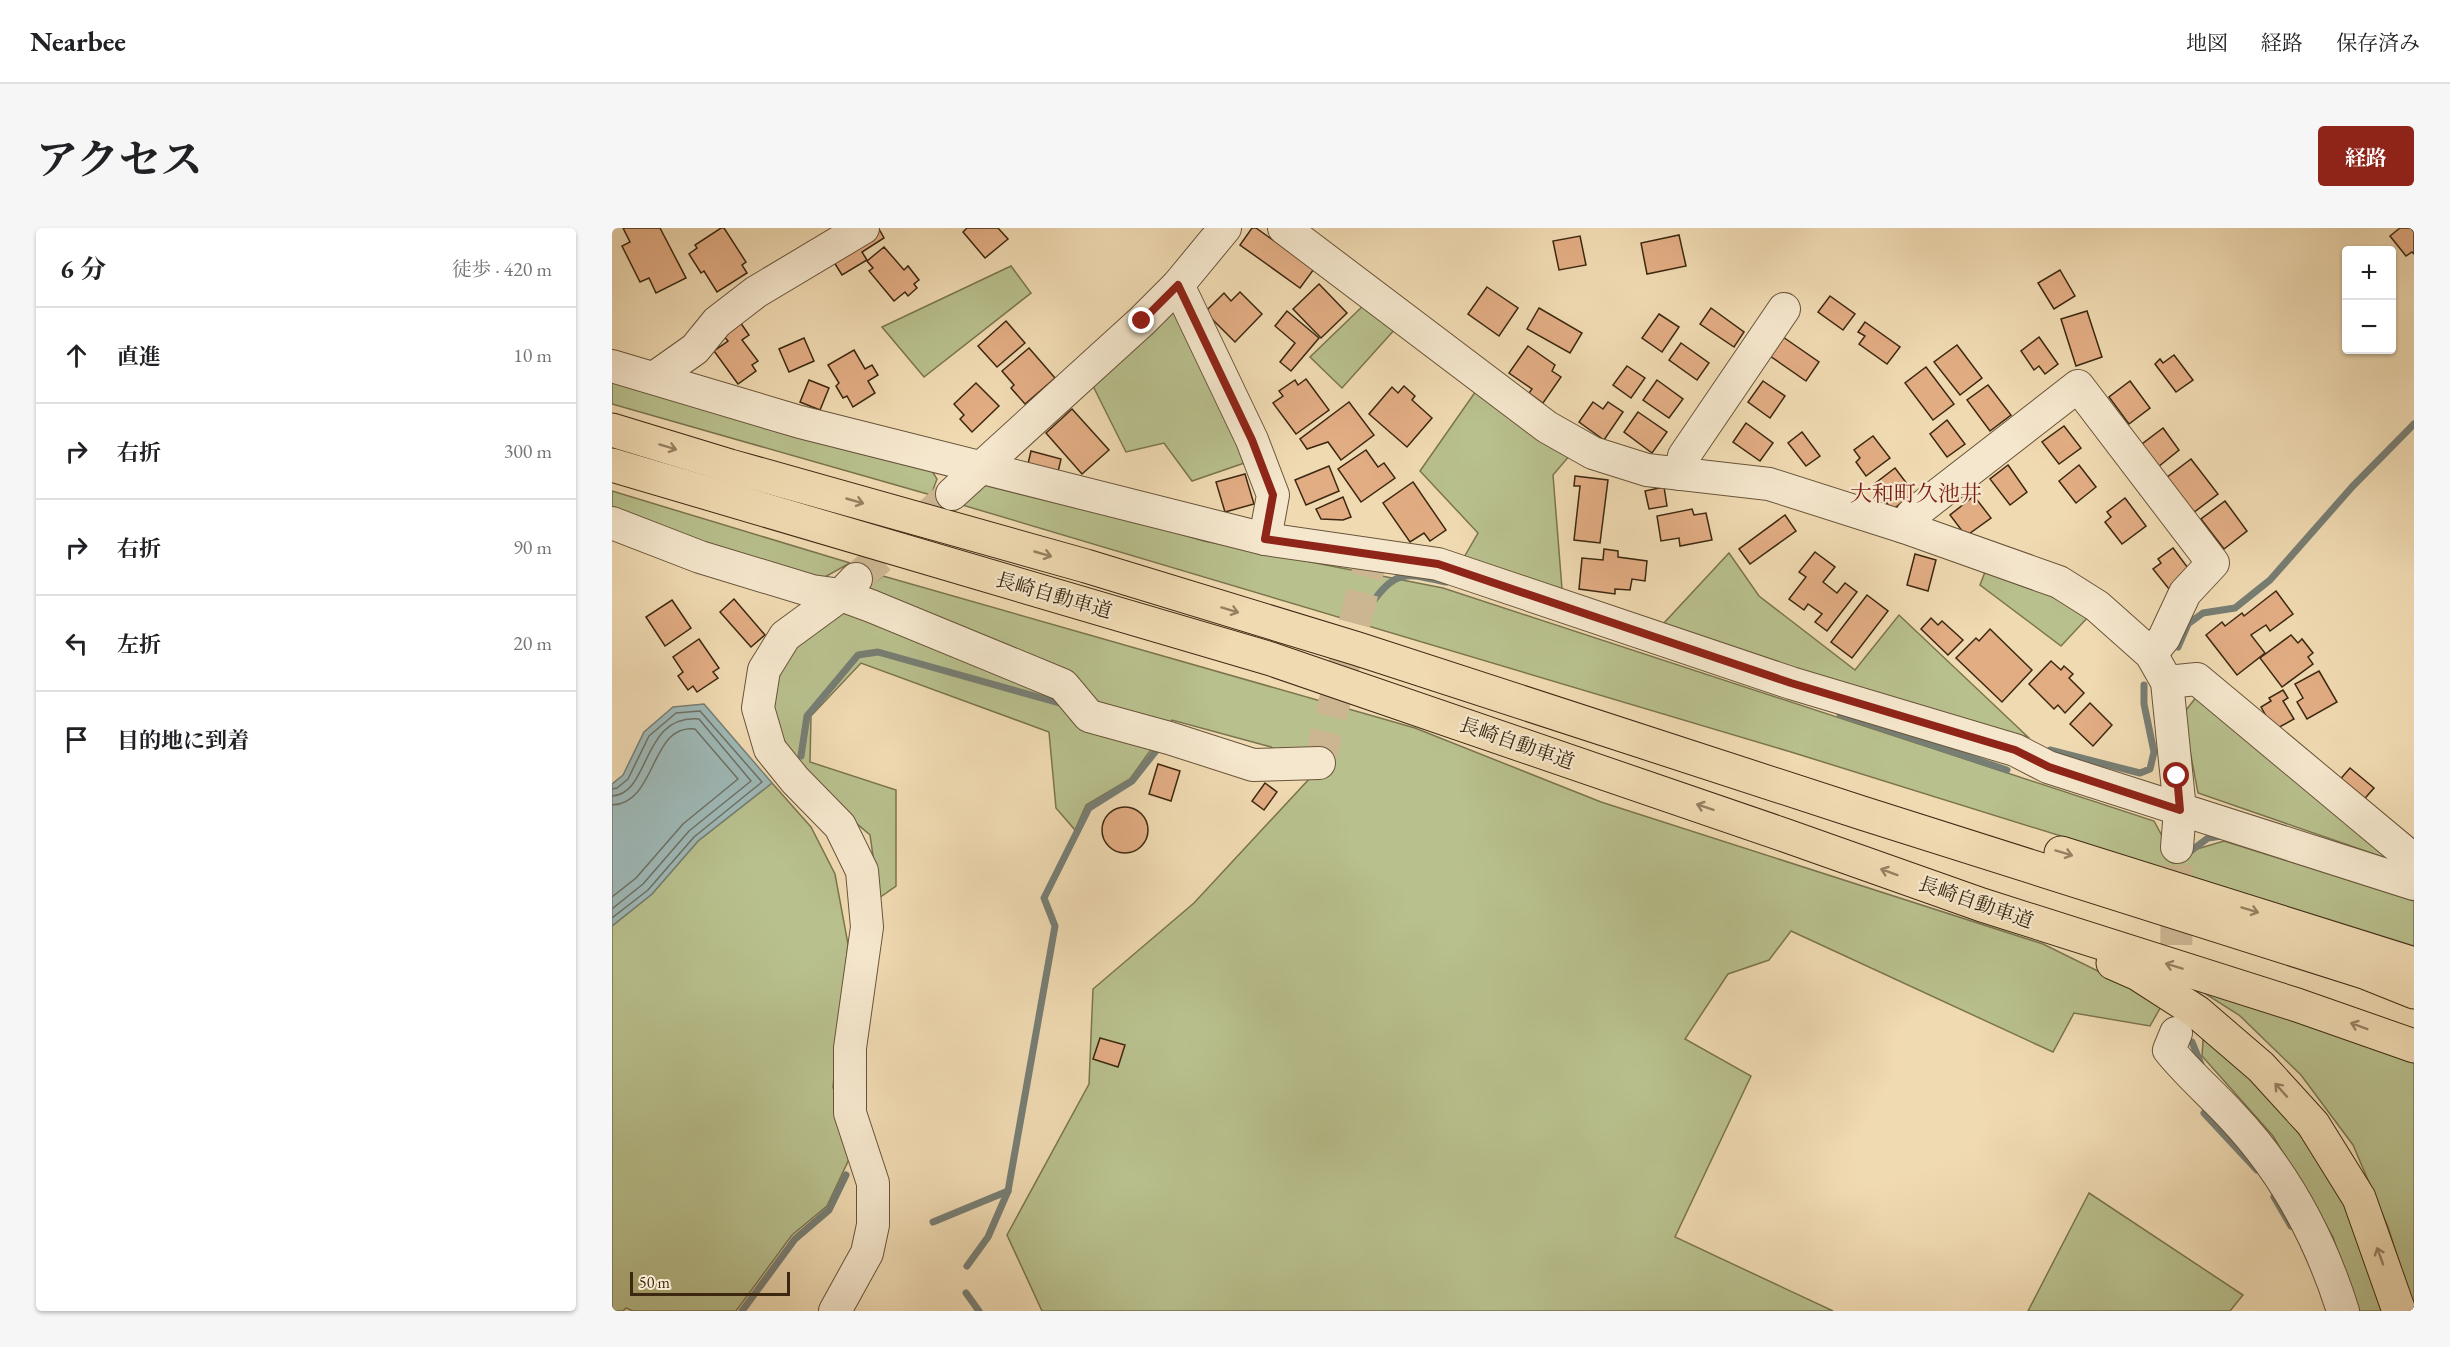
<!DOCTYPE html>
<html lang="ja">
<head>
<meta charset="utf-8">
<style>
  body { margin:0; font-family:"EB Garamond","Noto Serif JP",serif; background:#f6f6f6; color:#202124 }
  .controls { position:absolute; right:18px; top:18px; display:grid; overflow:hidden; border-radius:6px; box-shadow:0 2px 4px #0004 }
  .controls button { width:54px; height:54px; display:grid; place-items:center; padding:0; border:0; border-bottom:2px solid #e0e0e0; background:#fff; color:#202124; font:30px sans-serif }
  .scale { position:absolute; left:18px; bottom:15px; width:160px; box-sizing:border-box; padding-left:6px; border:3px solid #3c2811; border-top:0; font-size:16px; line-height:21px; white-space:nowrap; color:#3c2811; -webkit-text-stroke:4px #f5e7cd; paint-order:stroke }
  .stop { position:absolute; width:18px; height:18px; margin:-14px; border:4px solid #8f2418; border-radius:50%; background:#fff }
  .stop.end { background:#8f2418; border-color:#fff; box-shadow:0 2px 6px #0008 }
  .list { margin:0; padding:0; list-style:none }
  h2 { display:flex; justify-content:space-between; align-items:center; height:78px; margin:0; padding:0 24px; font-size:26px }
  h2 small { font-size:20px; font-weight:400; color:#757577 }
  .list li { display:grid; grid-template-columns:39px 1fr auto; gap:18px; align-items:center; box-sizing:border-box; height:96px; padding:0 24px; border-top:2px solid #e0e0e0 }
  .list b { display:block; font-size:22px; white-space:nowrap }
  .list em { font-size:20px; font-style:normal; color:#757577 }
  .icon { flex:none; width:33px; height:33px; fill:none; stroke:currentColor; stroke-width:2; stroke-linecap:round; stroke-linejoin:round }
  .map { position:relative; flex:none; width:1802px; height:1083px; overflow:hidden; border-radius:6px }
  header { display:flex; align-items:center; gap:36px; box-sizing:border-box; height:84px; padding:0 30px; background:#fff; border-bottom:2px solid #e0e0e0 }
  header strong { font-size:28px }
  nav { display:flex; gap:33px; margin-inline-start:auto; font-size:21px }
  .intro { display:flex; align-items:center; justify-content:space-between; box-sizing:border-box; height:144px; padding:0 36px }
  h1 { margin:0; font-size:42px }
  .button { padding:15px 27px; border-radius:6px; background:#8f2418; color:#fff; font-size:21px; font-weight:700 }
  main { display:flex; gap:36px; padding:0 36px }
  aside { flex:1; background:#fff; border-radius:6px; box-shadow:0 2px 4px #0004 }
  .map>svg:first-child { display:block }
</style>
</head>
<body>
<header>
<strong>Nearbee</strong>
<nav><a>地図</a><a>経路</a><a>保存済み</a></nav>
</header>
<div class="intro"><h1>アクセス</h1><a class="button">経路</a></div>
<main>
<aside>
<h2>6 分<small>徒歩 · 420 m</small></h2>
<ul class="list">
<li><svg class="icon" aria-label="ahead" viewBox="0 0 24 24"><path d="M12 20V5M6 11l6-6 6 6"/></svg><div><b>直進</b></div><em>10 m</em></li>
<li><svg class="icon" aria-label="right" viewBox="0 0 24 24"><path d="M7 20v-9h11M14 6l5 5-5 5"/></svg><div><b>右折</b></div><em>300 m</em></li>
<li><svg class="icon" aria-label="right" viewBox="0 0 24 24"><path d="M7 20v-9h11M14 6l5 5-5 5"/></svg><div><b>右折</b></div><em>90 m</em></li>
<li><svg class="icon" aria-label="left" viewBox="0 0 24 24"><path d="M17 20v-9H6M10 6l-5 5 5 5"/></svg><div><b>左折</b></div><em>20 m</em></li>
<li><svg class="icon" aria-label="arrive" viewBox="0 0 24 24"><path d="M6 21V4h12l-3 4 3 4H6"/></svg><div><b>目的地に到着</b></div></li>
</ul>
</aside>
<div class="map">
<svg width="1802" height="1083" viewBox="0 0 1802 1083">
  <rect width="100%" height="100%" fill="#f0dab2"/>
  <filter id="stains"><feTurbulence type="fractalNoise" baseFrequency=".00333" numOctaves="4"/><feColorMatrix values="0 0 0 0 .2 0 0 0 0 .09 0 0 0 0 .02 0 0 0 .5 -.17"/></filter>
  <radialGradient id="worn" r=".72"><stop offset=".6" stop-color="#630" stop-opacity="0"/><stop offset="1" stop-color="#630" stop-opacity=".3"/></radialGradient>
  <!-- green -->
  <g fill="#b8c08d" stroke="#7a744f" stroke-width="1.5">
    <path d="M399,38L419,65L312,149L270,99Z"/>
    <path d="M565,73L641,232L580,253L552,215L514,224L478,152Z"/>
    <path d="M755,74L784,100L730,160L698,129Z"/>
    <path d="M0,150L314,233L325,251L319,267L0,176Z"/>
    <path d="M866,160L959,226L941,247L950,361L899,348L851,331L866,305L808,243Z"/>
    <path d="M379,250L592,313L831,360L1542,593L1561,628L1612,613L1802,673V718L1179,524L347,276Z"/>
    <path d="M0,263L238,335L204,354L0,283Z"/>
    <path d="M1117,325L1147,368L1243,442L1287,387L1416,509L1257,469L1051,396Z"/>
    <path d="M1376,336L1478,387L1449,418L1368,357Z"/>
    <path d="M271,348L803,500L989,574L1431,716L1551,775L1538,798L1462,785L1441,824L1179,703L1157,732L1116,746L1073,811L1139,848L1063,1009L1221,1083H430L395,1007L477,856L481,761L582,675L698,550L659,519L560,492L518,551L474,577L463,602L444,580L437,504L249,435L199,488L198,534L284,562V658L267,670L258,607L182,542L164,508L160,466L177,424Z"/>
    <path d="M1585,468L1797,638L1586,565L1571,486Z"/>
    <path d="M160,555L199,599L223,646L236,716L221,859L239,927L215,978L180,1007L124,1083H21L14,1080L11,1083H0V698L40,666L86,613Z"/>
    <path d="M1553,740L1802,831V1081L1776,999L1741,917L1689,847L1627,787Z"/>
    <path d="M1592,798L1653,859L1725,957L1770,1083H1745L1721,1009L1661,908L1590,828Z"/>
    <path d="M1477,965L1631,1067L1618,1083H1416Z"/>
  </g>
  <!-- water -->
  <path fill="#9eb8b6" stroke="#777e74" stroke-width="1.5" d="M92,476L160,555L86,613L40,666L0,698V556L11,547L32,504L61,479Z"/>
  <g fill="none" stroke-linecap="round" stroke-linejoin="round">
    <!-- shore -->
    <g stroke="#6d7064" stroke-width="1.5">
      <path d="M0,561L5,560L16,551L37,508L64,485L88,483L150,554L82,609L36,662L0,690"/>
      <path d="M0,568C39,566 29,486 87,491L139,553L77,603L31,656L0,681"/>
      <path d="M0,577C45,576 38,495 83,501L126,551L71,596L24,650L0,669"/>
    </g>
    <!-- stream -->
    <g stroke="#777e74" stroke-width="7">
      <path d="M763,371C786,339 800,347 834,354"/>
      <path d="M1566,419L1576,396L1591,385L1623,380L1658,352L1740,259L1802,196"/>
      <path d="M1228,486L1395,542"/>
      <path d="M1438,522L1528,545L1538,541L1542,524L1532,476V457"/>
      <path d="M189,528L195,488L246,427L266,424L451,476"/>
      <path d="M1576,625L1596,610L1610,608"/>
      <path d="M1580,814L1591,841"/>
      <path d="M1592,885L1645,942"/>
      <path d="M1662,969L1679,998"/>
      <path d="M321,994L396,963"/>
      <path d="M355,1038L376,1009L396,963L443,698L432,670L477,580L520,553L547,519"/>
      <path d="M354,1065L367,1083"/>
      <path d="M130,1083L183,1011L217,982L234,947"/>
    </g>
  </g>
  <!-- building -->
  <g fill="#e3ad84" stroke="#3c2811" stroke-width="1.5">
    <path d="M11,0H48L74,50L44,65L37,50L28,54L10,18L18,14Z"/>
    <path d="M109,0H112L134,34L130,37L135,45L105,64L92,43L89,45L77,26L85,20L83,17Z"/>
    <path d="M355,0H386L396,11L373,30L351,4Z"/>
    <path d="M640,0H644L702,41L688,60L628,17Z"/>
    <path d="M1788,0H1799L1802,4V26L1800,24L1794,28L1778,8Z"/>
    <path d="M267,1L272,10L250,24L255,32L230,47L220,31Z"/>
    <path d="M1067,7L1074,38L1035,46L1029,15Z"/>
    <path d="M968,8L974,37L947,42L941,13Z"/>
    <path d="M272,19L292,42L296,38L307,52L302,56L305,60L296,68L293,64L282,73L257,43L261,40L255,33Z"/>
    <path d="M1448,42L1463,68L1442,81L1426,55Z"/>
    <path d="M707,56L735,85L709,110L681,81Z"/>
    <path d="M875,59L906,80L887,108L856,86Z"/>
    <path d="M628,64L650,86L623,114L593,84L612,65L619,73Z"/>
    <path d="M1218,68L1243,86L1231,102L1206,84Z"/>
    <path d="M927,80L970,105L958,125L915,101Z"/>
    <path d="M1099,80L1132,104L1122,119L1088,96Z"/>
    <path d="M675,83L707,110L679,143L668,134L683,115L663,98Z"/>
    <path d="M1475,83L1490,129L1464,138L1449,91Z"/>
    <path d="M1047,86L1067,99L1050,124L1030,110Z"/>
    <path d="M394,93L413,115L385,139L366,118Z"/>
    <path d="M128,94L137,107L130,112L146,133L140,137L144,143L126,156L102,123L116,113L111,107Z"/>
    <path d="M1253,94L1288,119L1275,136L1247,116L1253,108L1246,104Z"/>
    <path d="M1171,109L1207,134L1194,153L1158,128Z"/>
    <path d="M1427,109L1446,136L1433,146L1427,138L1422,142L1409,123Z"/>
    <path d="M192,110L202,133L177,144L167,121Z"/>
    <path d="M1069,115L1097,135L1085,152L1057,132Z"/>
    <path d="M1345,117L1370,150L1348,167L1322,134Z"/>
    <path d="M916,118L943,137L940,143L949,149L931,175L917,165L920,161L897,145Z"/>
    <path d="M417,120L443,150L413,176L399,160L402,157L390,143Z"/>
    <path d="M242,122L253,141L260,137L266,147L256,153L263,165L241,179L235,168L231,170L224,158L227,155L216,137Z"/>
    <path d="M1562,127L1581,152L1564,164L1543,136L1548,131L1551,135Z"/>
    <path d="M1015,138L1033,150L1019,170L1001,157Z"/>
    <path d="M1314,139L1342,176L1321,192L1293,155Z"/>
    <path d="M694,151L717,182L684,206L661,175L671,168L667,163L683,152L686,157Z"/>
    <path d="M197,152L217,160L208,182L188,174Z"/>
    <path d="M1045,152L1071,171L1057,190L1031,172Z"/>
    <path d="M1151,153L1173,168L1158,190L1136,174Z"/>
    <path d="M1518,153L1538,180L1517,196L1497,169Z"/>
    <path d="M364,155L387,178L360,204L348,191L352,187L342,176Z"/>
    <path d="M1376,157L1399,187L1378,203L1355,172Z"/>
    <path d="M792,158L803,168L800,172L820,190L795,219L757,186L780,159L786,165Z"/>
    <path d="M737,174L762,207L729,232L716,214L695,221L688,211Z"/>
    <path d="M981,174L991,181L996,174L1011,184L992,212L967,194Z"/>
    <path d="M460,181L497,222L470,246L434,205Z"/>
    <path d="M1026,184L1055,204L1040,225L1012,204Z"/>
    <path d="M1335,192L1353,216L1335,229L1318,206Z"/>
    <path d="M1134,195L1161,215L1148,233L1121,214Z"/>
    <path d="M1452,198L1469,220L1447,236L1430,214Z"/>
    <path d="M1551,200L1567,222L1546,239L1530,216Z"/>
    <path d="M1190,204L1208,228L1194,238L1176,215Z"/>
    <path d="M1261,208L1278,230L1254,248L1244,234L1248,230L1242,222Z"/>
    <path d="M754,222L766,239L772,235L783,250L749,274L726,241Z"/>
    <path d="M419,223L449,231L446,244L416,236Z"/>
    <path d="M1579,231L1606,266L1581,285L1554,250Z"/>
    <path d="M1396,237L1415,264L1398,277L1378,251Z"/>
    <path d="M1467,237L1484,259L1464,275L1447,253Z"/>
    <path d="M717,238L727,263L694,277L683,252Z"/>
    <path d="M1283,240L1302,265L1280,282L1261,257Z"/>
    <path d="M633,246L642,276L613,284L604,254Z"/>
    <path d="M963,248L996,252L988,315L962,312L968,258H962Z"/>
    <path d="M801,254L834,302L818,313L812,305L798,314L771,275Z"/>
    <path d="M1052,259L1055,278L1037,281L1033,263Z"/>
    <path d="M1362,268L1379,290L1354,308L1338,287Z"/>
    <path d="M731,269L739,289L731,292L709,291L704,281Z"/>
    <path d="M1513,270L1534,298L1510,316L1493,294L1499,289L1495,284Z"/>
    <path d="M1613,273L1635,303L1612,321L1589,291Z"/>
    <path d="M1080,281L1082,287L1094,285L1100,312L1068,318L1067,310L1049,313L1045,288Z"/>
    <path d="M1173,287L1184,303L1138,336L1127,321Z"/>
    <path d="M1561,320L1579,344L1557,361L1541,341L1549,335L1546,331Z"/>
    <path d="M992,321L1006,323V329L1035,333L1033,353L1020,351L1018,362L1003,361V366L967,361L970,330L991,332Z"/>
    <path d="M1203,324L1223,339L1211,354L1225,365L1233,355L1245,364L1215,403L1203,394L1210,386L1196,376L1192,382L1177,371L1194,349L1187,344Z"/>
    <path d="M1303,326L1324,332L1316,363L1295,357Z"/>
    <path d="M1664,363L1681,386L1658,403L1654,397L1639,407L1653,425L1625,447L1594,407L1610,394L1613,398L1630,385L1632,388Z"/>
    <path d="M1255,367L1276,383L1240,430L1219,414Z"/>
    <path d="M122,371L153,407L139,419L108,384Z"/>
    <path d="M60,372L79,400L53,418L34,389Z"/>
    <path d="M1319,390L1326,397L1330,393L1351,412L1336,427L1309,401Z"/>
    <path d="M1378,401L1420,442L1390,474L1344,430L1364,410L1367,413Z"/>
    <path d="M1679,407L1686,415L1690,411L1701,425L1696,429L1701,436L1670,459L1648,430Z"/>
    <path d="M87,411L107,440L101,444L106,450L85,464L81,458L76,462L66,448L71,444L61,429Z"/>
    <path d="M1439,433L1449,442L1452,438L1461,446L1457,450L1472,465L1453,485L1446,477L1442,481L1417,456Z"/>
    <path d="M1707,443L1725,474L1695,491L1685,474L1691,470L1683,456Z"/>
    <path d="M1671,462L1676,470L1671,473L1682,491L1662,502L1649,479L1659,473L1657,470Z"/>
    <path d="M1478,475L1500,497L1481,518L1458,496Z"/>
    <path d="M546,536L568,543L559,573L537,566Z"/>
    <path d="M1738,540L1762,560L1748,576L1725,555Z"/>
    <path d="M653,555L665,564L652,582L640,573Z"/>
    <circle cx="513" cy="602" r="23"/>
    <path d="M488,810L513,817L506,839L481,831Z"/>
  </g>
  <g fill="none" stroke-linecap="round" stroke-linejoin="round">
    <!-- minor-tunnel -->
    <g stroke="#ccb692" stroke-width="32" stroke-dasharray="32 16" stroke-linecap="butt">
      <path d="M244,351L340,266"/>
      <path d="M707,535L760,327"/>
      <path d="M1564,765L1565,619"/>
    </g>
    <!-- minor casing -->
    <g stroke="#695439" stroke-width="34">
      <g id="minor">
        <path d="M672,0L935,199L981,225L1035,242L1157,256L1292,299L1447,354L1485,378L1539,426L1555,454L1568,582L1565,619"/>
        <path d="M566,57L640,212L661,267L653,311"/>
        <path d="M0,138L188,194L653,311L826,336L1179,455L1403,522L1436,539L1802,656"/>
        <path d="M42,150L83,121L105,94L144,64L251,0"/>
        <path d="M1068,246L1072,228L1172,81"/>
        <path d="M340,266L530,93L566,57L613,0"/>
        <path d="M0,295L88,329L200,363L229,367L259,378L451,457L477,488L557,510L641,537L707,535"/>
        <path d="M1292,299L1300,287L1466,158L1601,335L1573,365L1552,410L1539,426"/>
        <path d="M1555,454L1585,451L1802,632"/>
        <path d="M1564,805L1557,822C1577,847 1599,865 1620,888C1673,944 1708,1010 1731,1083"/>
        <path d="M223,1083L255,1025L261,997V955L238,885V820L255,699L250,643L228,598L183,552L158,521L146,480L152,442L173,408L229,367L244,351"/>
      </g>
    </g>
    <!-- highway casing -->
    <g stroke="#3c2811" stroke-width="35">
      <g id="highway">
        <path d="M0,202L118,238L474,338L746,421L1250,585L1752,744L1802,764"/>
        <path d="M0,237L659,431L1175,608L1370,677L1685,777L1802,818"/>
        <path d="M1449,625L1802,736"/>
        <path d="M1501,735L1526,746L1585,784L1649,839L1701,896L1747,970L1787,1083"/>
      </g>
    </g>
    <!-- minor -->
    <use href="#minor" stroke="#f5e7cd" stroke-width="32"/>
    <!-- highway -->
    <use href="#highway" stroke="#f0dab2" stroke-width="33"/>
  </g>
  <!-- one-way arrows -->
  <defs><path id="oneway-shaft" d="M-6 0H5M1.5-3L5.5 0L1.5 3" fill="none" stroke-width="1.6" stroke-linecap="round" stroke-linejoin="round" transform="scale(1.5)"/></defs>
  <g stroke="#968162">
    <use href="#oneway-shaft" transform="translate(56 219) rotate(17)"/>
    <use href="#oneway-shaft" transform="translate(243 273) rotate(16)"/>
    <use href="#oneway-shaft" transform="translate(431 326) rotate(16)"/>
    <use href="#oneway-shaft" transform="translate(618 382) rotate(17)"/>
    <use href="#oneway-shaft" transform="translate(1093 579) rotate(-161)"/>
    <use href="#oneway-shaft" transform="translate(1452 625) rotate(17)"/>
    <use href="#oneway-shaft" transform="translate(1277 644) rotate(-160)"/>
    <use href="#oneway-shaft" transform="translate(1638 682) rotate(17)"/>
    <use href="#oneway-shaft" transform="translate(1562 738) rotate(-163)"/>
    <use href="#oneway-shaft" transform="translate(1747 798) rotate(-160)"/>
    <use href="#oneway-shaft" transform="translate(1669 862) rotate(-132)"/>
    <use href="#oneway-shaft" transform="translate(1768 1028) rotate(-110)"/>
  </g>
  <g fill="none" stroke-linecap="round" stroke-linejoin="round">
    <!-- route -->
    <path stroke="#8f2418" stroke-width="8" d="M530,93L566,57L640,212L661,267L653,311L826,336L1179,455L1403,522L1437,539L1568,582L1565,548"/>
  </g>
  <g text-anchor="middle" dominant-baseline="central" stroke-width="4.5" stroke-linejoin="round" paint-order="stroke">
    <!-- street labels -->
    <g font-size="20" fill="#3c2811" stroke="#f5e7cd">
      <text transform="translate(442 367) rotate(16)">長崎自動車道</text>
      <text transform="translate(905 515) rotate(19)">長崎自動車道</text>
      <text transform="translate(1364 674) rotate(19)">長崎自動車道</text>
    </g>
    <!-- quarter labels -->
    <g font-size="22" fill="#7a1f14" stroke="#f5e7cd">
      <text x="1304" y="265">大和町久池井</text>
    </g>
  </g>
  <rect width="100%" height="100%" filter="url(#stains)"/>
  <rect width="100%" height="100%" fill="url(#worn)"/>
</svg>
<div class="controls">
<button>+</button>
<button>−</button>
</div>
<div class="scale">50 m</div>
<div class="stop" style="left:1565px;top:548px"></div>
<div class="stop end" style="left:530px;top:93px"></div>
</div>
</main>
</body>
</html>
